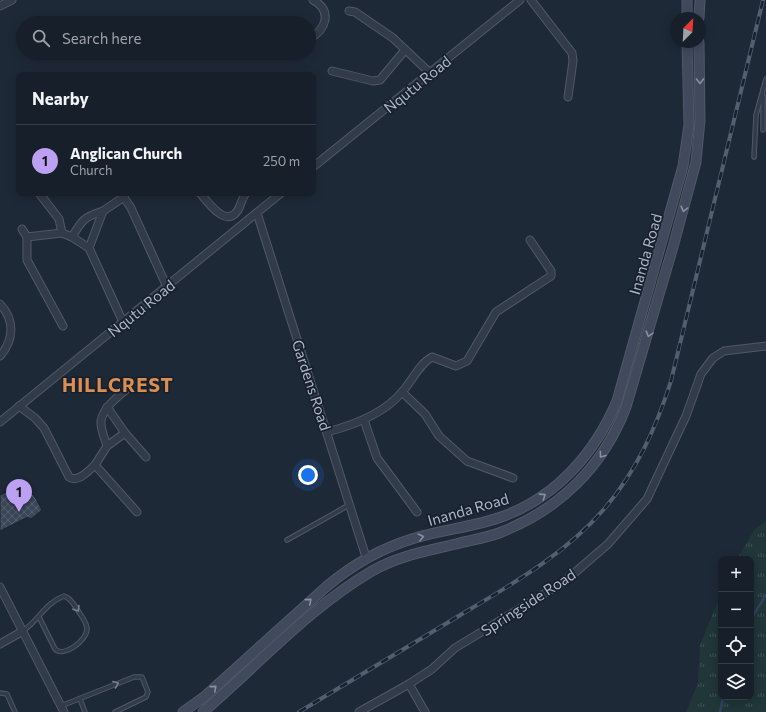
<!DOCTYPE html>
<html lang="en">
<head>
<meta charset="utf-8">
<style>
  body { margin:0; font-family:Commissioner,sans-serif; background:#232c36; color:#f1f3f6 }
  .controls { position:absolute; right:12px; bottom:12px; display:grid; overflow:hidden; border-radius:8px; box-shadow:0 2px 10px #0003 }
  .controls button { width:36px; height:36px; display:grid; place-items:center; padding:0; border:0; border-bottom:1px solid #353d47; background:#161f2a; color:#f1f3f6; font:20px sans-serif }
  .compass { position:absolute; left:670px; top:12px; width:36px; height:36px; border-radius:50%; background:#161f2a; box-shadow:0 2px 10px #0003; rotate:24deg }
  .you { position:absolute; left:308px; top:475px; width:14px; height:14px; margin:-10px; border:3px solid #fff; border-radius:50%; background:#1a73e8; box-shadow:0 0 0 6px #1a73e833 }
  .badge { display:grid; place-items:center; width:26px; height:26px; border-radius:50%; background:#bca0f2; color:#111; font-size:13px; font-weight:700 }
  .pin { position:absolute; translate:-50% -33px; filter:drop-shadow(0 1px 2px #0008) }
  .pin::after { content:''; position:absolute; top:21px; width:14px; height:12px; background:inherit; clip-path:polygon(0 0,100% 0,50% 100%) }
  .list { margin:0; padding:0; list-style:none }
  h2 { display:flex; justify-content:space-between; align-items:center; height:52px; margin:0; padding:0 16px; font-size:17px }
  h2 small { font-size:13px; font-weight:400; color:#9ea2a8 }
  .list li { display:grid; grid-template-columns:26px 1fr auto; gap:12px; align-items:center; box-sizing:border-box; height:72px; padding:0 16px; border-top:1px solid #353d47 }
  .list b { display:block; font-size:15px; white-space:nowrap }
  .list p { margin:0; font-size:13px; white-space:nowrap; color:#9ea2a8 }
  .list em { font-size:13px; font-style:normal; color:#9ea2a8 }
  .icon { flex:none; width:22px; height:22px; fill:none; stroke:currentColor; stroke-width:2; stroke-linecap:round; stroke-linejoin:round }
  .map { position:relative; flex:none; width:766px; height:712px; overflow:hidden }
  .search { position:absolute; background:#161f2a; box-shadow:0 2px 10px #0003; left:16px; top:16px; width:300px; height:44px; display:flex; align-items:center; gap:10px; box-sizing:border-box; padding:0 14px; border-radius:22px; color:#9ea2a8; font-size:15px }
  .panel { position:absolute; background:#161f2a; box-shadow:0 2px 10px #0003; left:16px; top:72px; width:300px; height:124px; border-radius:8px }
  .map>svg:first-child { display:block }
</style>
</head>
<body>
<div class="map">
<svg width="766" height="712" viewBox="0 0 766 712">
  <defs>
    <pattern id="park-tufts" width="24" height="20" patternUnits="userSpaceOnUse"><rect width="24" height="20" fill="#203639"/><path d="M3 7l-1-3M5 7V3M7 7l1-3M15 17l-1-3M17 17v-4M19 17l1-3" fill="none" stroke="#3e5154"/></pattern>
    <pattern id="building-cross-hatch" width="8" height="8" patternUnits="userSpaceOnUse"><rect width="8" height="8" fill="#3a4759"/><path d="M0 0l8 8M0 8l8-8" fill="none" stroke="#545f6f"/></pattern>
  </defs>
  <rect width="100%" height="100%" fill="#1e2938"/>
  <!-- park -->
  <path fill="url(#park-tufts)" d="M766,521V712H686L698,683L700,645L721,594V697H751V559H737L755,529Z"/>
  <g fill="none" stroke-linecap="round" stroke-linejoin="round">
    <!-- stream -->
    <g stroke="#2f425f" stroke-width="2.5">
      <path d="M751,619L766,595"/>
      <path d="M720,712L723,697"/>
    </g>
  </g>
  <!-- building -->
  <path fill="url(#building-cross-hatch)" stroke="#1a222f" d="M11,490L14,496L22,491L34,495L42,510L31,519L28,517L0,531V495Z"/>
  <g fill="none" stroke-linecap="round" stroke-linejoin="round">
    <!-- service casing -->
    <g stroke="#4f5967" stroke-width="5.5">
      <g id="service">
        <path d="M763,96V130"/>
        <path d="M754,157L756,115L766,79"/>
        <path d="M287,540L349,505"/>
        <path d="M23,631C39,620 45,603 64,596C70,598 73,603 77,609C80,614 87,622 87,629C87,640 64,658 55,649L39,617"/>
        <path d="M0,693L7,694L15,712"/>
        <path d="M80,699L85,712"/>
        <path d="M61,706L134,677H142L148,692L146,697L115,712"/>
      </g>
    </g>
    <!-- minor casing -->
    <g stroke="#4f5967" stroke-width="9">
      <g id="minor">
        <path d="M531,0L572,53L573,61L568,97"/>
        <path d="M0,6L12,0"/>
        <path d="M349,11L355,12L393,38L430,73"/>
        <path d="M309,39C326,30 333,11 313,0"/>
        <path d="M265,55L271,53"/>
        <path d="M332,71L373,81L380,80L405,50"/>
        <path d="M313,167L520,0"/>
        <path d="M39,193L59,219L62,233"/>
        <path d="M121,193L131,208L167,287"/>
        <path d="M200,193C208,202 226,229 238,210C241,205 242,198 246,193"/>
        <path d="M257,213L366,557"/>
        <path d="M22,229L27,237V260L63,326"/>
        <path d="M27,237L62,233L72,237L89,248L123,322"/>
        <path d="M72,237C82,220 84,217 103,211"/>
        <path d="M89,248L103,211L124,197"/>
        <path d="M0,304C15,320 14,340 0,356"/>
        <path d="M402,392L425,414L439,436L467,461L513,478"/>
        <path d="M19,406L35,418L44,428L69,477C78,483 88,471 95,465L137,512"/>
        <path d="M107,407L125,433L146,457"/>
        <path d="M364,420L377,458L417,512"/>
        <path d="M0,422L281,193"/>
        <path d="M327,432C354,425 384,414 402,392C412,381 419,364 432,357L456,366L467,361L496,312L551,276V271L530,240"/>
        <path d="M107,446C105,439 100,429 101,421C103,407 119,396 129,387"/>
        <path d="M95,465L107,446L125,433"/>
        <path d="M0,587L64,712"/>
        <path d="M0,644L23,631"/>
        <path d="M409,684L425,712"/>
        <path d="M359,712L409,684L432,669L455,648L565,581L608,544L647,499L686,416L701,374L713,358L724,351L766,346"/>
      </g>
    </g>
    <!-- secondary casing -->
    <g stroke="#4f5967" stroke-width="11">
      <g id="secondary">
        <path d="M687,0V18"/>
        <path d="M699,18L700,0"/>
        <path d="M183,712L204,697L326,587C353,564 381,548 415,538C444,529 475,527 504,516C557,496 595,453 617,401L683,166L689,125L687,42"/>
        <path d="M203,712C259,664 309,608 372,571C398,556 427,551 456,544C470,540 486,538 499,533C559,510 603,467 626,407L673,247L696,162L700,120L699,42"/>
      </g>
    </g>
    <!-- service -->
    <use href="#service" stroke="#323b49" stroke-width="3.5"/>
    <!-- minor -->
    <use href="#minor" stroke="#323b49" stroke-width="7"/>
    <!-- secondary -->
    <use href="#secondary" stroke="#404a5c" stroke-width="9"/>
    <!-- rail casing -->
    <g stroke="#535f70" stroke-width="4">
      <path id="rail" d="M299,712C352,680 404,649 457,617C509,586 565,555 605,508C637,470 656,428 671,381L763,0"/>
    </g>
    <!-- rail -->
    <use href="#rail" stroke="#18202d" stroke-width="2.5" stroke-dasharray="8" stroke-linecap="butt"/>
  </g>
  <!-- one-way arrows -->
  <defs><path id="oneway-chevron" d="M-2-3.5L2.5 0L-2 3.5" fill="none" stroke-width="1.6" stroke-linecap="round" stroke-linejoin="round"/></defs>
  <g stroke="#8690a1">
    <use href="#oneway-chevron" transform="translate(700 81) rotate(89)"/>
    <use href="#oneway-chevron" transform="translate(684 209) rotate(105)"/>
    <use href="#oneway-chevron" transform="translate(649 334) rotate(106)"/>
    <use href="#oneway-chevron" transform="translate(602 455) rotate(126)"/>
    <use href="#oneway-chevron" transform="translate(543 496) rotate(-33)"/>
    <use href="#oneway-chevron" transform="translate(421 537) rotate(-14)"/>
    <use href="#oneway-chevron" transform="translate(309 601) rotate(-41)"/>
    <use href="#oneway-chevron" transform="translate(214 688) rotate(-41)"/>
  </g>
  <g stroke="#757f8e">
    <use href="#oneway-chevron" transform="translate(77 609) rotate(58)"/>
    <use href="#oneway-chevron" transform="translate(116 684) rotate(-22)"/>
  </g>
  <g text-anchor="middle" dominant-baseline="central" stroke-width="3.5" stroke-linejoin="round" paint-order="stroke">
    <!-- street labels -->
    <g font-size="15" fill="#acb6c6" stroke="#18202d">
      <text transform="translate(417 84) rotate(-39)">Nqutu Road</text>
      <text transform="translate(645 254) rotate(-74)">Inanda Road</text>
      <text transform="translate(141 308) rotate(-39)">Nqutu Road</text>
      <text transform="translate(312 385) rotate(72)">Gardens Road</text>
      <text transform="translate(468 509) rotate(-16)">Inanda Road</text>
      <text transform="translate(528 602) rotate(-33)">Springside Road</text>
    </g>
    <!-- district labels -->
    <g font-size="19" font-weight="bold" letter-spacing="1" fill="#db8e52" stroke="#18202d">
      <text x="118" y="384">HILLCREST</text>
    </g>
  </g>
</svg>
<div class="controls">
<button>+</button>
<button>−</button>
<button><svg class="icon" aria-label="locate" viewBox="0 0 24 24"><circle cx="12" cy="12" r="6"/><path d="M12 2v4M12 18v4M2 12h4M18 12h4"/></svg></button>
<button><svg class="icon" aria-label="layers" viewBox="0 0 24 24"><path d="M12 4l9 5-9 5-9-5zM3 14l9 5 9-5"/></svg></button>
</div>
<svg class="compass" viewBox="-18 -18 36 36"><path d="M0-13l5 13h-10z" fill="#e53935"/><path d="M0 13l5-13h-10z" fill="#9ea2a8"/></svg>
<div class="you"></div>
<div class="pin badge" style="left:19px;top:512px">1</div>
<div class="search"><svg class="icon" aria-label="search" viewBox="0 0 24 24"><circle cx="10" cy="10" r="6"/><path d="M15 15l6 6"/></svg>Search here</div>
<section class="panel">
<h2>Nearby<small></small></h2>
<ul class="list">
<li><span class="badge">1</span><div><b>Anglican Church</b><p>Church</p></div><em>250 m</em></li>
</ul>
</section>
</div>
</body>
</html>
